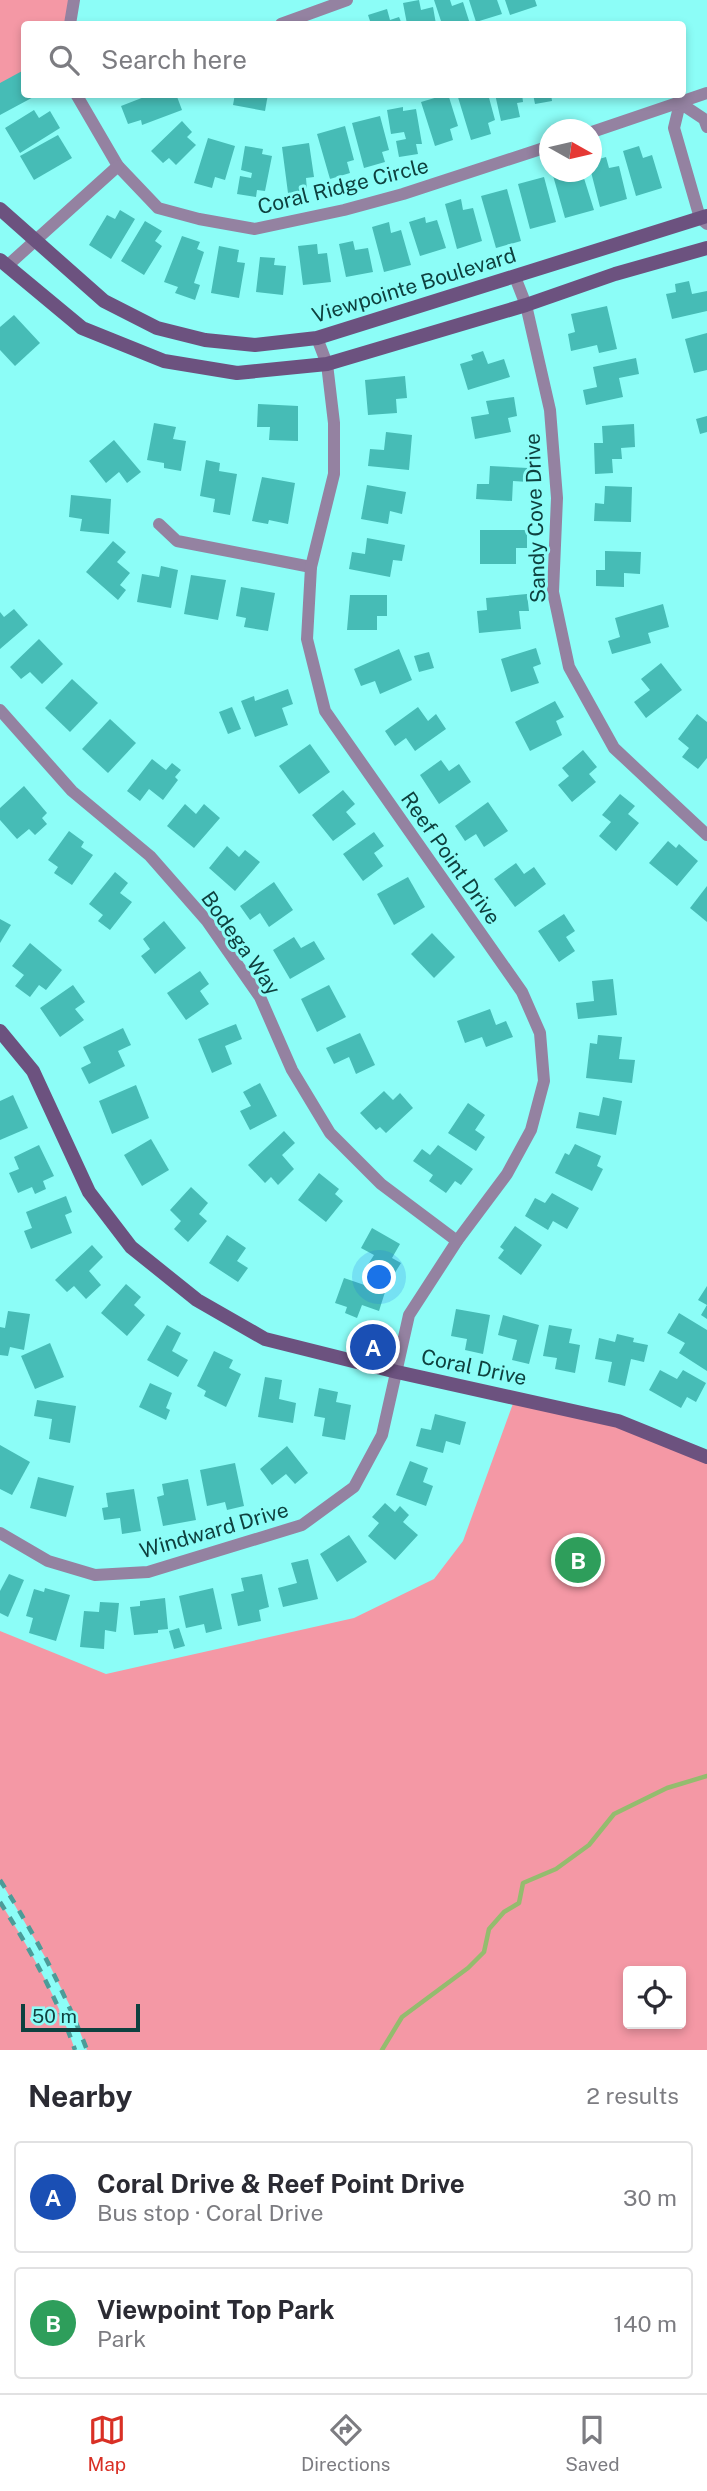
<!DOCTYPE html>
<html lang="en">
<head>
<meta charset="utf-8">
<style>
  body { margin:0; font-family:"Public Sans",sans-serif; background:#f7f7f7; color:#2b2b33 }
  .controls { position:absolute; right:21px; bottom:21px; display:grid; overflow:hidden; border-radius:7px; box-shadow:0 4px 10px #0003 }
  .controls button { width:63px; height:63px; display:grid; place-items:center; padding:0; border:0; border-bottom:2px solid #e1e1e2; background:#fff; color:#2b2b33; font:35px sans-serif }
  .compass { position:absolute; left:539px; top:119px; width:63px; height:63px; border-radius:50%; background:#fff; box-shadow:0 4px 10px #0003; rotate:98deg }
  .scale { position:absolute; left:21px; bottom:18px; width:119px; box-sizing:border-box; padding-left:7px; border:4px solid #0e413f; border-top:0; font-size:19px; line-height:24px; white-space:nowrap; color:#0e413f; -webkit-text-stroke:5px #8cfdf7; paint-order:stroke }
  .you { position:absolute; left:380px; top:1278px; width:24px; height:24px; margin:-18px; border:5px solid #fff; border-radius:50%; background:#1a73e8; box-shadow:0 0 0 10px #1a73e833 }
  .badge { display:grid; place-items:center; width:46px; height:46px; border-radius:50%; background:#d93025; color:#fff; font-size:23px; font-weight:700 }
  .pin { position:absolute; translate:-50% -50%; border:4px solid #fff; box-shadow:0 2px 7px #0006 }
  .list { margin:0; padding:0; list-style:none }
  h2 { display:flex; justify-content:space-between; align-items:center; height:91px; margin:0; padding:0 28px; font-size:30px }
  h2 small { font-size:23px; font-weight:400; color:#7c7c81 }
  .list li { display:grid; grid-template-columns:46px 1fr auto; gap:21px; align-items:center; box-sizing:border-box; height:112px; margin:0 14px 14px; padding:0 14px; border:2px solid #e1e1e2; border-radius:7px }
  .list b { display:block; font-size:26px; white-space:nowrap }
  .list p { margin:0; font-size:23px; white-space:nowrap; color:#7c7c81 }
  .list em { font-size:23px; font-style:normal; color:#7c7c81 }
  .icon { flex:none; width:38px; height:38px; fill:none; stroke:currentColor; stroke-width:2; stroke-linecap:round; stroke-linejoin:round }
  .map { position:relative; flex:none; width:707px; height:2050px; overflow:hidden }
  .search { position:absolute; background:#fff; box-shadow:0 4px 10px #0003; left:21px; right:21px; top:21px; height:77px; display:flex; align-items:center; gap:18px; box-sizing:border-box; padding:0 24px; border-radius:7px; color:#7c7c81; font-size:26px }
  .sheet { height:343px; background:#fff }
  nav { display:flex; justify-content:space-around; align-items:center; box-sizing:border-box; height:98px; border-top:2px solid #e1e1e2; background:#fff; font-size:19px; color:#7c7c81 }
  nav a { display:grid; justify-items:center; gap:4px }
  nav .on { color:#d93025 }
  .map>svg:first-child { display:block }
</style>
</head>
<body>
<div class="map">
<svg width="707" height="2050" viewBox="0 0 707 2050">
  <rect width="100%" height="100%" fill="#8cfdf7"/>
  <!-- green -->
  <g fill="#f498a5" fill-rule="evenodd">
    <path d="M0,0H74L70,24H24V72L0,85Z"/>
    <path d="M515,1398L618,1421L707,1457V2050H87L70,2006L48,1962L0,1880V1631L106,1674L354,1618L434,1579L463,1541ZM628,1971H681V2024H628Z"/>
    <path d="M0,1902C30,1949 57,1997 75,2050H0Z"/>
  </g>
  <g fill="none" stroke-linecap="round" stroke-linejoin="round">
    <!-- stream -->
    <path stroke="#94bc6e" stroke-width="4.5" d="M382,2050L402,2017L468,1968L484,1952L489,1929L504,1912L519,1903L523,1883L556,1869L589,1845L614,1814L667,1788L707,1776"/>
  </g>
  <!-- building -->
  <g fill="#46bcb6">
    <path d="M419,0L421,10L433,7L436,24H407L403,3Z"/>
    <path d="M434,0H450L452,6L463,2L470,24H442Z"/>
    <path d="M469,0H497L502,14L476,22Z"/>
    <path d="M505,0H535L537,6L510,15Z"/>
    <path d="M387,9L390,20L399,17L402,24H371L368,15Z"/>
    <path d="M24,70V94H39L0,115V83Z"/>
    <path d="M152,94H176L182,110L142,125L141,120L128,124L121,106Z"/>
    <path d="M235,94H268L265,111L233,105Z"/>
    <path d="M448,94L458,126L450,129L453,140L435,146L421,102Z"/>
    <path d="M457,94H488L495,120L488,123L491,134L471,140Z"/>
    <path d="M495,94H522L523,102L517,103L520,117L501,121Z"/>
    <path d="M533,94H551L552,101L535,104Z"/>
    <path d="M403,107V111L416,109L422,144H416L418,154L399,157L396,141L406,139L404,132L391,134L387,110Z"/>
    <path d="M34,110L39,118L50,111L60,128L20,153L5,128Z"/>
    <path d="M380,116L389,150L382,152L385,162L364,168L352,123Z"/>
    <path d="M182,121L192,132L187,137L196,145L176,165L169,158L163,163L151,151Z"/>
    <path d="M345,126L354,160L347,162L350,173L330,179L317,134Z"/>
    <path d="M58,135L72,158L34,180L20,156Z"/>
    <path d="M208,138L235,146L225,180L215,177L212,188L194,183Z"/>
    <path d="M309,143L314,177L306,178L307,190L288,193L282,147Z"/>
    <path d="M245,146L263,149L262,154L272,156L265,191L257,190L256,197L237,194L240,176L251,178L252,173L241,170Z"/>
    <path d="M639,146L643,158L652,155L662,188L636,196L623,151Z"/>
    <path d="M606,157L609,168L619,166L627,199L600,207L591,172L592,161Z"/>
    <path d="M552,172H572L574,178L583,175L594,210L565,218Z"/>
    <path d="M544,177L556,222L530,229L518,184Z"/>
    <path d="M507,189L521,241L496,248L481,196Z"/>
    <path d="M461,199L463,210L473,208L482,241L457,249L445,204Z"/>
    <path d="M120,210L135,219L111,259L89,245L107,215L115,219Z"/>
    <path d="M425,217L426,223L437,220L446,248L420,256L409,222Z"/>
    <path d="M145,221L162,231L155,241L162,246L144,275L121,261Z"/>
    <path d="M389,222L391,233L401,230L411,265L384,272L372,227Z"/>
    <path d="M182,236L200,242L197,249L204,252L194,283L200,285L195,300L175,293L178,287L164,282Z"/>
    <path d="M353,241L355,250L368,248L373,272L346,277L339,244Z"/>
    <path d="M317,244L318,254L327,253L331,282L303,285L298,246Z"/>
    <path d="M219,246L239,250L237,262L245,263L239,298L211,293Z"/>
    <path d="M260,257L275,258L274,265L286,266L283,295L256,292Z"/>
    <path d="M689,281L692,294L707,291V311L672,319L666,294L676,292L675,284Z"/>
    <path d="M607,306L617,349L599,353L597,345L571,351L568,334L575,332L571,314Z"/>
    <path d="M14,315L40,343L15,366L0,350V327Z"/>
    <path d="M707,333V370L694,373L685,339Z"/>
    <path d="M483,351L488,364L504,359L510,377L468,390L460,364L473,360L471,355Z"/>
    <path d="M636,358L639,374L619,378L623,397L586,405L583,390L597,387L593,367Z"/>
    <path d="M405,376L407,398L396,399L397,413L368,415L365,380Z"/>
    <path d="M514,397L517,416L508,418L511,432L475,439L471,417L489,414L486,401Z"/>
    <path d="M258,404L298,406V441L269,440L270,427H257Z"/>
    <path d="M707,416V432L700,434L696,419Z"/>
    <path d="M154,423L176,427L173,439L186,441L181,471L164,468V463L147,460Z"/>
    <path d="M634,424L635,447L621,448L622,459H612L613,473L595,474L594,443H603L602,426Z"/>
    <path d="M386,432L412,435L409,470L368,466L370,449L384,450Z"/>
    <path d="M114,440L141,472L127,483L119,472L106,483L89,461Z"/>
    <path d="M206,460L220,463L219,471L237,474L230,515L213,512L215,499L200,496Z"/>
    <path d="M490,466L528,468V482L513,481L512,501L476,499L477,484H489Z"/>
    <path d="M262,477L295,483L288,524L269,520L268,524L252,521Z"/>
    <path d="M367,485L406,492L402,514L390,511L388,524L361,519Z"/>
    <path d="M605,486L632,487L631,522L594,521L595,503L604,504Z"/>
    <path d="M71,495L111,499L109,534L80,531L82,519L69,517Z"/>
    <path d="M480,530H527V548H516V564H480Z"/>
    <path d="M367,538L405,545L402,561L393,560L390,577L349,569L352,552L365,554Z"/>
    <path d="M113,541L126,552L117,562L130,573L120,585L126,590L118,600L86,572Z"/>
    <path d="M605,551L641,552L640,574L624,573V587L596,586V570H605Z"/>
    <path d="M161,566L178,570L171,608L137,602L142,574L159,577Z"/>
    <path d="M191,575L226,580L218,620L184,614Z"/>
    <path d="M241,587L275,593L268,631L244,627L246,618L236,616Z"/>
    <path d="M527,594L529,611H519L521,629L479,633L477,611L487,610L486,598Z"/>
    <path d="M350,595H387V616H377V630H347Z"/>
    <path d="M663,604L669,627L648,633L651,643L612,654L608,641L620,637L615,618Z"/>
    <path d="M14,609L28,625L0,649V612L4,617Z"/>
    <path d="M39,639L63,664L42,684L30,672L21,679L10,667Z"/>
    <path d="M536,648L541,664L533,667L539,683L511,692L501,659Z"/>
    <path d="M399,649L412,680L380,694L375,681L361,686L354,669Z"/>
    <path d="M429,652L434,668L419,672L414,656Z"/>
    <path d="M661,663L682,690L646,718L634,702L650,690L641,679Z"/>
    <path d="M72,679L98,703L70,732L45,708Z"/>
    <path d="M288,689L293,704L282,708L288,725L255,737L241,701L254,696L255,701Z"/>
    <path d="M555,701L564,717L556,721L562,735L530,751L515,722Z"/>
    <path d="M232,707L241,729L228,734L219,712Z"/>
    <path d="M418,707L428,721L436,714L446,729L415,751L406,738L395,746L385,731Z"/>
    <path d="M697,714L707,722V758L698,769L682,757L689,748L678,739Z"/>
    <path d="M110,719L136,743L108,773L82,749Z"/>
    <path d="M310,744L330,772L299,794L279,766Z"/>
    <path d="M583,750L597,767L589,774L596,782L572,802L558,785L569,776L562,768Z"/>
    <path d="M152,759L166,770L172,763L181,770L175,777L178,780L163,800L149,789L140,801L127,791Z"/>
    <path d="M441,760L449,771L459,764L471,782L439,804L420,775Z"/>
    <path d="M24,786L47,813L42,818L47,824L35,835L29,829L17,839L0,820V808Z"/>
    <path d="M343,790L355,804L346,812L356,824L333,841L312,815Z"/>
    <path d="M620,794L635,806L628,814L639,823L616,851L599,836L611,822L602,815Z"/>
    <path d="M488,802L508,831L484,847L476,834L465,841L455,826Z"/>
    <path d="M185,804L196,814L204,804L220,818L194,848L167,826Z"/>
    <path d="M69,831L84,842L81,847L93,855L72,885L54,873L58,867L48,860Z"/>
    <path d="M374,832L384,846L374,853L383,866L363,881L343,854Z"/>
    <path d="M668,841L676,848L679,844L698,861L677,886L649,863Z"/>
    <path d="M227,846L239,857L245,850L260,862L235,891L209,868Z"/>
    <path d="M516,863L524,874L534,867L546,884L515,907L494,879Z"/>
    <path d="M115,872L128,883L120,893L132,902L110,930L98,921L103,915L89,904Z"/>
    <path d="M408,877L425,907L394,925L377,894Z"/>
    <path d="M274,882L293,910L269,927L260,913L250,920L240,906Z"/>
    <path d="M707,886V922L690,908Z"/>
    <path d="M564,914L575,931L566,937L575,951L559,962L538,931Z"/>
    <path d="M0,919L11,925L0,943Z"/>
    <path d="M164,921L186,948L155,974L141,956L150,949L143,939Z"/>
    <path d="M432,933L455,957L434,978L411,954Z"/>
    <path d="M294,937L301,948L314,941L325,959L290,979L273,950Z"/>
    <path d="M30,943L62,970L46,990L39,985L30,997L15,986L24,975L12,966Z"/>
    <path d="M200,971L209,984L200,991L209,1004L186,1020L167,993Z"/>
    <path d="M613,979L617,1015L578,1019L576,1003L594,1001L592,981Z"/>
    <path d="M73,985L85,1002L75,1009L84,1020L60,1037L40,1008Z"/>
    <path d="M329,985L346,1017L317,1032L301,999Z"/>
    <path d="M490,1009L496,1025L506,1021L513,1037L486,1047L482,1037L465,1043L457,1021Z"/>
    <path d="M236,1024L242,1039L225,1046L232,1064L212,1073L198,1039Z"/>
    <path d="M123,1028L131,1045L118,1051L125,1066L89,1084L81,1068L91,1063L83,1047Z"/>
    <path d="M360,1033L375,1065L356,1074L349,1057L334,1064L326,1048Z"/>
    <path d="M598,1035L622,1037L619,1059L635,1060L632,1083L586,1078L590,1043L597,1044Z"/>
    <path d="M260,1083L277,1116L250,1130L240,1111L251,1106L243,1092Z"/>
    <path d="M136,1085L149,1118L112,1134L99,1101Z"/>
    <path d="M384,1091L393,1100L400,1093L413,1108L386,1133L380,1127L376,1130L360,1113Z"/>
    <path d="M13,1095L28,1128L0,1140V1101Z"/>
    <path d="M603,1097L622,1101L616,1135L576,1128L579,1112L599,1116Z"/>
    <path d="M468,1103L485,1115L475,1130L485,1137L476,1151L448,1133Z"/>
    <path d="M284,1131L295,1143L282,1155L294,1169L278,1185L271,1177L265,1183L248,1165Z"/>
    <path d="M151,1139L169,1170L142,1186L124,1155Z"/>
    <path d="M575,1144L601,1156L597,1166L603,1169L592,1191L555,1173L565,1153L569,1155Z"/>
    <path d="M39,1145L54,1176L43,1181L46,1189L35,1194L32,1187L18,1193L9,1173L19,1169L14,1157Z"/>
    <path d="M438,1145L473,1169L461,1185L455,1181L446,1193L429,1181L433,1175L413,1161L422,1149L430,1155Z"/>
    <path d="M319,1173L339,1189L335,1194L343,1201L326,1222L298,1200Z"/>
    <path d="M191,1187L208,1203L199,1214L207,1221L188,1242L174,1229L181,1221L170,1210Z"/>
    <path d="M552,1193L579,1208L567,1229L553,1221L548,1230L525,1216L535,1198L545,1203Z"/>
    <path d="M66,1196L72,1212L65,1215L72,1233L31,1249L24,1231L32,1228L26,1212Z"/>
    <path d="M515,1226L542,1245L521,1275L498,1258L504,1250L500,1247Z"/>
    <path d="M372,1228L400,1244L392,1258L401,1263L391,1279L367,1266L374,1255L361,1248Z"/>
    <path d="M227,1235L246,1248L237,1261L248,1268L238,1282L209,1263Z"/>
    <path d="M92,1245L103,1257L89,1271L101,1285L86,1299L74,1286L67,1292L55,1280Z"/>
    <path d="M344,1278L385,1292L379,1311L362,1305L357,1318L345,1313L347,1307L335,1303Z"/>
    <path d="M126,1284L141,1297L134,1305L145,1315L127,1336L101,1313Z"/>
    <path d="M707,1286V1319L701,1315L707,1305L698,1300Z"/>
    <path d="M456,1309L490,1315L483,1354L465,1350L467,1339L451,1336Z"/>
    <path d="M8,1311L30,1314L24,1350L10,1347L8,1356L0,1355V1327L5,1328Z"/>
    <path d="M679,1313L707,1330V1371L679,1353L685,1343L667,1333Z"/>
    <path d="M503,1315L539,1325L529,1364L512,1360L517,1340L498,1335Z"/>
    <path d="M167,1325L181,1333L172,1351L188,1360L178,1377L147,1360Z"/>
    <path d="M549,1325L572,1329L569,1343L580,1345L575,1373L555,1369L557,1358L543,1356Z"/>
    <path d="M617,1334L634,1338L633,1342L648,1345L644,1362L631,1359L625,1386L608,1382L612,1362L595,1359L599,1338L615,1342Z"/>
    <path d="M50,1343L64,1377L35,1389L21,1356Z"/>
    <path d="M214,1351L233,1360L229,1368L241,1374L226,1407L204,1396L206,1391L197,1386Z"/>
    <path d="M660,1370L677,1379L683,1370L706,1383L696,1402L687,1397L681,1408L649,1390Z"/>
    <path d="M265,1377L282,1380L279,1399L296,1403L293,1423L258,1417Z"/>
    <path d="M150,1383L172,1393L166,1408L170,1410L166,1420L139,1407Z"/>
    <path d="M319,1388L338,1392L336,1402L351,1405L345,1440L322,1436L325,1418L314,1416Z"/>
    <path d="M37,1400L76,1406L70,1443L49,1439L52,1419L34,1416Z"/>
    <path d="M435,1414L466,1422L460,1445L446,1441L443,1453L416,1446L421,1428L431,1430Z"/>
    <path d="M0,1445L30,1462L12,1495L0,1489Z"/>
    <path d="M287,1446L308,1473L295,1484L286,1474L272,1485L260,1469Z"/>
    <path d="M410,1461L428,1468L423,1482L433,1486L426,1506L396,1495Z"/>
    <path d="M235,1463L244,1506L227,1510L225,1502L207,1506L200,1470Z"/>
    <path d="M38,1477L74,1486L66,1517L30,1508Z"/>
    <path d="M188,1479L196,1520L163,1526L157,1497L164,1495L162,1484Z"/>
    <path d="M134,1489L141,1531L122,1534L120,1518L104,1520L102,1508L108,1507L106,1493Z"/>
    <path d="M385,1503L395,1512L400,1506L409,1515L403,1522L418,1535L395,1560L368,1536L379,1523L372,1517Z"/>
    <path d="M349,1535L367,1562L337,1582L320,1554Z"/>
    <path d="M308,1559L318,1599L283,1607L278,1588L297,1583L291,1563Z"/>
    <path d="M9,1574L24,1580L8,1617L0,1613V1591Z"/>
    <path d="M262,1574L269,1607L259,1610L261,1621L238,1626L231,1594L244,1591L241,1578Z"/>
    <path d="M45,1588L70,1595L56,1641L29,1633L33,1618L26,1616L34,1589L44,1592Z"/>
    <path d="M213,1588L222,1629L206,1633L204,1624L186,1628L179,1596Z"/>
    <path d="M165,1598L168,1629L158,1630V1633L134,1635L130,1607L140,1606V1601Z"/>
    <path d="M100,1602L119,1603L116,1632L105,1630L104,1649L80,1647L84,1611L99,1612Z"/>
    <path d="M179,1628L185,1646L174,1649L169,1631Z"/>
  </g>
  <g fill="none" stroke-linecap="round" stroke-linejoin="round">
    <!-- street -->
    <g stroke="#9482a1" stroke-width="12">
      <path d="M70,24L74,0"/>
      <path d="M281,24L347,0"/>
      <path d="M76,94L118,166L158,208L199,219L255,229L344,210L403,194L550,146"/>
      <path d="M707,127L704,119L680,103L674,128L700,218L707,224"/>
      <path d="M592,132L707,93"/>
      <path d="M7,266L118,166"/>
      <path d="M515,277L526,305L550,410L557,498L553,592L569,667L614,748L707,835"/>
      <path d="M159,524L177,541L311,567"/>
      <path d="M0,710L72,791L150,856L207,921L260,997L292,1070L330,1133L381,1184L457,1241"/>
      <path d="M0,1533L48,1561L95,1575L148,1572L302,1525L354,1487L382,1435L409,1315L457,1241L507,1174L531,1130L544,1081L540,1033L522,992L325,711L307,639L311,567L334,474V423L327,364L317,338"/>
    </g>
    <!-- secondary -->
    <g stroke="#6c527f" stroke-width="14">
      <path d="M0,209L104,301L157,328L205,340L255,345L317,338L707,216"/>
      <path d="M0,260L82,328L164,361L237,373L327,364L526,305L615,274L707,248"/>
      <path d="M0,1031L33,1071L89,1192L131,1247L197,1300L265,1339L397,1372L618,1421L707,1457"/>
    </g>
    <!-- rail -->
    <g stroke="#4b9c98" stroke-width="4.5" stroke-dasharray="9 9" stroke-linecap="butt">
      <path d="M0,1880C35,1934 64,1990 87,2050"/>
      <path d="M0,1902C30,1949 57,1997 75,2050"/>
    </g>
  </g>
  <g text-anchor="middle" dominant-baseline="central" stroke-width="6" stroke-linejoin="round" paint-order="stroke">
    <!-- street labels -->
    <g font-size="21" fill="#0e413f" stroke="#8cfdf7">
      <text transform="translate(343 186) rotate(-14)">Coral Ridge Circle</text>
      <text transform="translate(414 285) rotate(-17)">Viewpointe Boulevard</text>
      <text transform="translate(535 518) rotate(-92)">Sandy Cove Drive</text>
      <text transform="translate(451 858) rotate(55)">Reef Point Drive</text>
      <text transform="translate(241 943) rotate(55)">Bodega Way</text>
      <text transform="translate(474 1367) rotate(12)">Coral Drive</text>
      <text transform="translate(214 1530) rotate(-16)">Windward Drive</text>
    </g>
  </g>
</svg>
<div class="controls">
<button><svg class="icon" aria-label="locate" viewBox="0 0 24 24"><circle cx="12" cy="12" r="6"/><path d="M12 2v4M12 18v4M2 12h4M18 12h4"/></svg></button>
</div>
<svg class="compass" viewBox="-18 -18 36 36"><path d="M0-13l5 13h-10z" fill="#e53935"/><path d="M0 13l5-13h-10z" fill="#7c7c81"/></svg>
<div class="scale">50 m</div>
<div class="you"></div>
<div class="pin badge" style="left:373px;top:1347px;background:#1a4fb4">A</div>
<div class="pin badge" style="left:578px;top:1560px;background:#2e9e5b">B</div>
<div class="search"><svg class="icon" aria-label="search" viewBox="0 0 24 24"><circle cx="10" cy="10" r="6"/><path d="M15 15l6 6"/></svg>Search here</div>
</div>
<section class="sheet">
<h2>Nearby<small>2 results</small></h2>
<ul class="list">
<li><span class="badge" style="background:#1a4fb4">A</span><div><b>Coral Drive &amp; Reef Point Drive</b><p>Bus stop · Coral Drive</p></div><em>30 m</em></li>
<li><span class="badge" style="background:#2e9e5b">B</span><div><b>Viewpoint Top Park</b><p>Park</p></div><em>140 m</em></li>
</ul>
</section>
<nav>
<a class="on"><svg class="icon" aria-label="map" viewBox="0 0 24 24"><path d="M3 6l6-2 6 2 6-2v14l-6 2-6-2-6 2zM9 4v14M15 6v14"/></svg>Map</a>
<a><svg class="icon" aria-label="directions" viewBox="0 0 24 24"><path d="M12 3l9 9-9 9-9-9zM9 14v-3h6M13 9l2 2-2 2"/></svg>Directions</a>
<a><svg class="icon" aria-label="saved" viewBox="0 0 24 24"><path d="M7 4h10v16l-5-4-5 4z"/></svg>Saved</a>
</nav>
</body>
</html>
